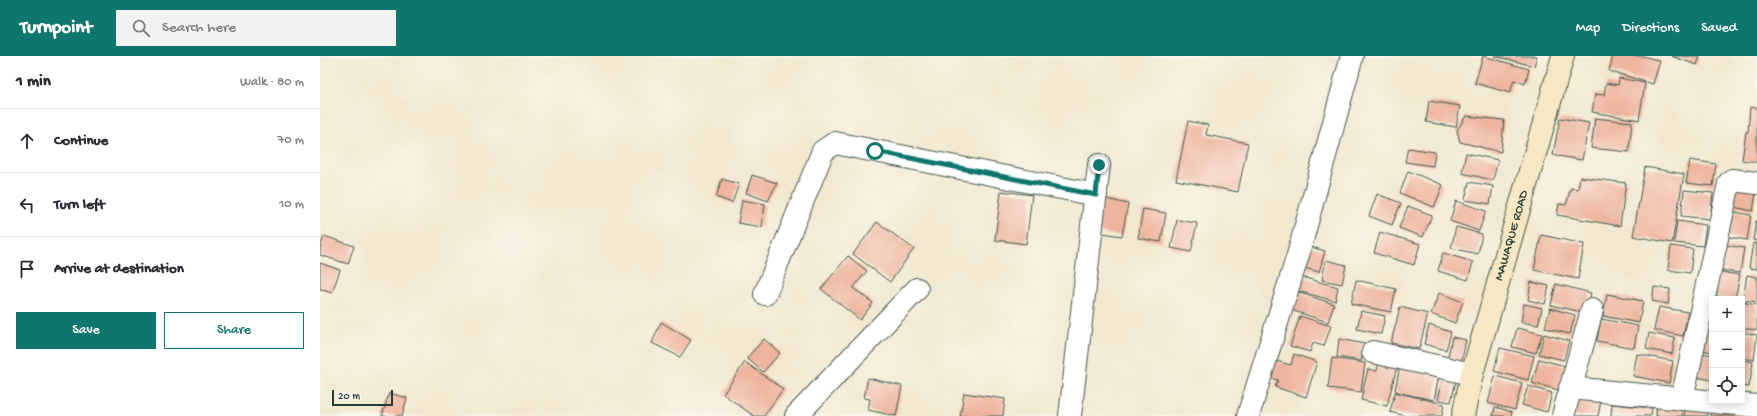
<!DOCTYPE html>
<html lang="en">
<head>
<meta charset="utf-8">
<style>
  body { margin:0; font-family:"Gochi Hand",sans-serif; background:#f2f2f3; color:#2b2b33 }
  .controls { position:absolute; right:12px; bottom:12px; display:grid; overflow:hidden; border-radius:0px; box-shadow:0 2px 10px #0003 }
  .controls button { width:36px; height:36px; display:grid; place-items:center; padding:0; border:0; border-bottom:1px solid #e1e1e2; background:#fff; color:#2b2b33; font:20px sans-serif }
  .scale { position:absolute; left:12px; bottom:10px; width:61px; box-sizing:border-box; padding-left:4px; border:2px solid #1f3d34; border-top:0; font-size:11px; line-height:14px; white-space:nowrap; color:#1f3d34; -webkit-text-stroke:3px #fbf7ec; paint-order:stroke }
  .stop { position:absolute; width:12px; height:12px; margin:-9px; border:3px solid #0f766e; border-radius:50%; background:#fff }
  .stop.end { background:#0f766e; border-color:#fff; box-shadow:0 1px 4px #0008 }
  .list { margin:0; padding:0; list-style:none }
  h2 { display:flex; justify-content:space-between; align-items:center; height:52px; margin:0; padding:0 16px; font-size:17px }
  h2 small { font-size:13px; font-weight:400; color:#7c7c81 }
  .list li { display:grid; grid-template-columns:26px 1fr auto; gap:12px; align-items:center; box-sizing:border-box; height:64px; padding:0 16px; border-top:1px solid #e1e1e2 }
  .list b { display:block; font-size:15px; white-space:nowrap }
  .list em { font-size:13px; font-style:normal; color:#7c7c81 }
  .actions { display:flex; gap:8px; padding:12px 16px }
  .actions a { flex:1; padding:9px 0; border:1px solid #0f766e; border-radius:0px; text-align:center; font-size:14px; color:#0f766e }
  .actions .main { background:#0f766e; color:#fff }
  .icon { flex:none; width:22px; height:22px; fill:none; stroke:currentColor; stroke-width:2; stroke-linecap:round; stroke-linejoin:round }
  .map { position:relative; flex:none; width:1437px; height:360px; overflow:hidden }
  header { display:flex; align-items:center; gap:24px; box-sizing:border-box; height:56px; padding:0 20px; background:#0f766e; color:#fff }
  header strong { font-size:19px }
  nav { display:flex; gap:22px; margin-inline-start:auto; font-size:14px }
  .search { width:280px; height:36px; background:#f2f2f3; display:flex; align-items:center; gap:10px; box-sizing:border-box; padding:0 14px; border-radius:0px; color:#7c7c81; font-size:15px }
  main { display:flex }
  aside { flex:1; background:#fff }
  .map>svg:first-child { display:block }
</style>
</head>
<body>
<header>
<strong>Turnpoint</strong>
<div class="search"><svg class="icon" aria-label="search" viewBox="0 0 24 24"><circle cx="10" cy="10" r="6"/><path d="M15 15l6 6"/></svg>Search here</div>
<nav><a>Map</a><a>Directions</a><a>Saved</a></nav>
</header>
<main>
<aside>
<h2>1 min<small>Walk · 80 m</small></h2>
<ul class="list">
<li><svg class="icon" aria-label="ahead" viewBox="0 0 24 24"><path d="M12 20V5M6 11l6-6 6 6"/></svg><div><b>Continue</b></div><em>70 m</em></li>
<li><svg class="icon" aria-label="left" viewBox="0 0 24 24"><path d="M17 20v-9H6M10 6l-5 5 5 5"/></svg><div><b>Turn left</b></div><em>10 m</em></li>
<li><svg class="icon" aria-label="arrive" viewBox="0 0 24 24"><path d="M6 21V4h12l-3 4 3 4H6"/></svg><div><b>Arrive at destination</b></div></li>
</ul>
<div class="actions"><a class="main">Save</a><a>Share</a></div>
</aside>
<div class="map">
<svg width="1437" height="360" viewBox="0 0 1437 360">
  <rect width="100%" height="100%" fill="#fbf7ec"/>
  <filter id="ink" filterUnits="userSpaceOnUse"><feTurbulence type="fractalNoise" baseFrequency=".025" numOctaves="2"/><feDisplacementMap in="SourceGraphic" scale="8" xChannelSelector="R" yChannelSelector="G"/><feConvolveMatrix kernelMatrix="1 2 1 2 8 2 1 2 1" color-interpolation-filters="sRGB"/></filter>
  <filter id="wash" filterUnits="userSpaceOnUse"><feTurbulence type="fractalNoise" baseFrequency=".012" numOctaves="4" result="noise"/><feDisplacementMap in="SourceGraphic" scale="16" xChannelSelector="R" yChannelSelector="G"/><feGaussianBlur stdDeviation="0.9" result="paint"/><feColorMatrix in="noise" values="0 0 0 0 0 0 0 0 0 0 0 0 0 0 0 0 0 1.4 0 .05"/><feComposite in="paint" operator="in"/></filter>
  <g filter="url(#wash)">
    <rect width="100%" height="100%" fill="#f2e8cf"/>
    <g id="blocks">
      <!-- building -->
      <g fill="#eeb49f">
        <path d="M1163,0L1209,13L1205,28L1194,24L1190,37L1155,27Z"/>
        <path d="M1174,0H1217L1214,10Z"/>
        <path d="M1293,0H1323L1340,5L1333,28L1289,15Z"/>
        <path d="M1351,0H1380L1377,9Z"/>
        <path d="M1299,22L1325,27L1319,64L1272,56L1275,38L1284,39L1286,27L1298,29Z"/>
        <path d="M1109,45L1140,50L1136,71L1106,66Z"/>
        <path d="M1430,51L1437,52V106L1422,104L1426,76H1428Z"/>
        <path d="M1146,60L1184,64L1181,96L1140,86L1137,74Z"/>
        <path d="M1240,62L1269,67L1262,104L1233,99Z"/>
        <path d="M1275,62L1312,66L1309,96L1271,92Z"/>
        <path d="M868,65L888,69L886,79L928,87L918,136L856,124Z"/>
        <path d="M1088,92L1115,96L1113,110L1085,106Z"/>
        <path d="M1146,97L1178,104L1173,124L1142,117Z"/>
        <path d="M1370,104L1396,108L1393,130L1366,127Z"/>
        <path d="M1325,111L1364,118L1352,187L1313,180Z"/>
        <path d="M1088,115L1123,129L1114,151L1080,137Z"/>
        <path d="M432,119L457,127L448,145L426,137Z"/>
        <path d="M1260,121L1306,127L1300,170L1237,159L1239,148L1246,149L1251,132L1258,133Z"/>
        <path d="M402,123L419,128L412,147L396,141Z"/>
        <path d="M1149,126L1173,130L1170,148L1145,144Z"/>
        <path d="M1413,126L1437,131L1433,155L1409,150Z"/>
        <path d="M1364,134L1393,137L1390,163L1361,160Z"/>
        <path d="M681,135L712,139L706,188L675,184Z"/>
        <path d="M1057,138L1081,147L1072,169L1049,160Z"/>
        <path d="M782,142L808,148L802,180L776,176Z"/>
        <path d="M422,144L445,148L442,171L418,167Z"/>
        <path d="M1136,145L1166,155L1159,175L1130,165Z"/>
        <path d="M1088,150L1112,159L1103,181L1079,172Z"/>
        <path d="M823,153L846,157L841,186L818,182Z"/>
        <path d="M1407,155L1431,159L1427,184L1403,180Z"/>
        <path d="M857,164L877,167L871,196L851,192Z"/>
        <path d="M1357,165L1386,169L1383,190L1354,187Z"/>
        <path d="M1436,165H1437V185L1433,184Z"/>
        <path d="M557,166L594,193L570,226L533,198Z"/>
        <path d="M1136,171L1162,178L1158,198L1131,192Z"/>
        <path d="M1060,176L1100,188L1094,209L1054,197Z"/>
        <path d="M1221,179L1264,188L1258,223L1214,214Z"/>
        <path d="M4,180L34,190L28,208L0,199V192Z"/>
        <path d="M1433,187L1437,188V213L1429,212Z"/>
        <path d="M1400,188L1424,192L1420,217L1396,213Z"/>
        <path d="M988,190L1005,195L999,216L981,211Z"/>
        <path d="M1351,190L1373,193L1370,217L1348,214Z"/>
        <path d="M1123,197L1153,206L1148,224L1118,215Z"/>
        <path d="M528,200L547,215L533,232L553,247L540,264L501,233Z"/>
        <path d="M1006,204L1026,209L1022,228L1002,224Z"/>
        <path d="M0,207L20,214L12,237L0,233Z"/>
        <path d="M1395,215L1420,219L1415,243L1391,240Z"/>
        <path d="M1427,219L1437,221V246L1423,244Z"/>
        <path d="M978,220L1018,231L1015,245L974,234Z"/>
        <path d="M1036,224L1076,233L1071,256L1031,248Z"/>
        <path d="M1211,226L1229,230L1225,248L1208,244Z"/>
        <path d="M1236,228L1271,237L1266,257L1231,249Z"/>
        <path d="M1334,231L1350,233L1348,248L1332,245Z"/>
        <path d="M974,235L1014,248L1008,266L968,253Z"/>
        <path d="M1119,237L1143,246L1135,267L1111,258Z"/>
        <path d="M1287,238L1323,245L1319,267L1283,260Z"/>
        <path d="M1422,246L1437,249V274L1422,272Z"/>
        <path d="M1204,248L1222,252L1218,269L1201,266Z"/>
        <path d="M1080,251L1108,258L1099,293L1071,287Z"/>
        <path d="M1339,251L1368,256L1363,280L1334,274Z"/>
        <path d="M1230,252L1255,259L1250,278L1225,272Z"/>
        <path d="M1041,255L1065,260L1061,278L1037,273Z"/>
        <path d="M980,260L1011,270L1004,290L993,287L990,296L970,290Z"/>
        <path d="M1281,263L1318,270L1314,292L1277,285Z"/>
        <path d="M341,266L371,284L360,301L332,287Z"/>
        <path d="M1109,269L1131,276L1126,294L1104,288Z"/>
        <path d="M1386,270L1392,271V296L1382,294Z"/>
        <path d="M1197,272L1222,278L1216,297L1192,291Z"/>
        <path d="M1422,276L1437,279L1434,304L1422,302Z"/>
        <path d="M1329,277L1355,282L1352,298L1326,293Z"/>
        <path d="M1224,278L1249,285L1244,304L1219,298Z"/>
        <path d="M1132,281L1146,284L1140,313L1126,310Z"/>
        <path d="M444,283L460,297L443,316L427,302Z"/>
        <path d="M1019,283L1045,288L1041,305L1017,301Z"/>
        <path d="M1180,292L1214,300L1208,324L1174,315Z"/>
        <path d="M1381,297L1392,299V324L1377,321Z"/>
        <path d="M974,298L997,306L986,341L955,331L958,324L951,322L956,305L971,309Z"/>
        <path d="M1317,298L1353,305L1349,327L1313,320Z"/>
        <path d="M1012,302L1045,307L1041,336L1008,332Z"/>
        <path d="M1219,303L1245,310L1239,334L1212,327Z"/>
        <path d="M1422,304L1433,306L1429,331L1422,330Z"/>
        <path d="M425,306L463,333L444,360H434L403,338Z"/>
        <path d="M1059,306L1077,310L1067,350L1041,344L1048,313L1057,315Z"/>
        <path d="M1080,310L1119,319L1114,344L1080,337L1075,334Z"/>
        <path d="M1175,320L1202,327L1195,354L1168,347Z"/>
        <path d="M548,322L582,330L576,360L548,354L550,343L544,342Z"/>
        <path d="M1123,322L1136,325L1131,346L1118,344Z"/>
        <path d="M1208,330L1232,337L1227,356L1202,349Z"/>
        <path d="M1075,336L1124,348L1122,360H1086L1070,356Z"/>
        <path d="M69,337L87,342L82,360H62Z"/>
        <path d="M644,337L685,343L683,360H640Z"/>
        <path d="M1255,341L1281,345L1278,360H1253Z"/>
        <path d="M1337,345L1363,347L1362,360H1336Z"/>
        <path d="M1292,348L1332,352L1331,360H1291Z"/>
        <path d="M1366,348L1388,350L1387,360H1364Z"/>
        <path d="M1392,349L1415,351V360H1390Z"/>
        <path d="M1175,351L1192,356L1191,360H1173Z"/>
      </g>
    </g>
  </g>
  <g filter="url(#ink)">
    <use href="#blocks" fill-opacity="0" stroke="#3f574b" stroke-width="1"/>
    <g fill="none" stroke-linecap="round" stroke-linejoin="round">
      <!-- minor casing -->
      <g stroke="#3f574b" stroke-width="24">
        <g id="minor">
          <path d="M445,238L503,95L515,87L776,139"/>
          <path d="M1053,296L1152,318"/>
          <path d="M1250,332L1437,350"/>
          <path d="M1362,343L1409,127L1412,124L1437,127"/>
          <path d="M476,360L597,233"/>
          <path d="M750,360L779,109"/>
          <path d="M928,360L978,199L1032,0"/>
          <path d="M1243,360L1272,254"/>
        </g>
      </g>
      <!-- secondary casing -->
      <g stroke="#3f574b" stroke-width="24">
        <g id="secondary">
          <path id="s1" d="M1143,360L1152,318L1243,0"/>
        </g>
      </g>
      <!-- minor -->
      <use href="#minor" stroke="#fff" stroke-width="22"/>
      <!-- secondary -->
      <use href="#secondary" stroke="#f7e8c3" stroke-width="22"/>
    </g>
  </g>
  <g fill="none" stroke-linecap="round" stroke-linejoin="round" filter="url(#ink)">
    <!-- route -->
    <path stroke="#0f766e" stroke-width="5" d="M555,95L776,139L779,109"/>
  </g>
  <g text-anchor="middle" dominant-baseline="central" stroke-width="4" stroke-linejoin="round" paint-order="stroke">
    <!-- street labels -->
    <g font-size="13" fill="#1f3d34" stroke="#fbf7ec">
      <text stroke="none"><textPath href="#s1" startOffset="187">MAWAQUE ROAD</textPath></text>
    </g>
  </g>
</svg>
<div class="controls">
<button>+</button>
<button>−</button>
<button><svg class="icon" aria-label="locate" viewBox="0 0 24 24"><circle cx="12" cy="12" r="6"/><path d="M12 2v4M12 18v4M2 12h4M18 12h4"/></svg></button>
</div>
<div class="scale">20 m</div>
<div class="stop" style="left:555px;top:95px"></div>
<div class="stop end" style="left:779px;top:109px"></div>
</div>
</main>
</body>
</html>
